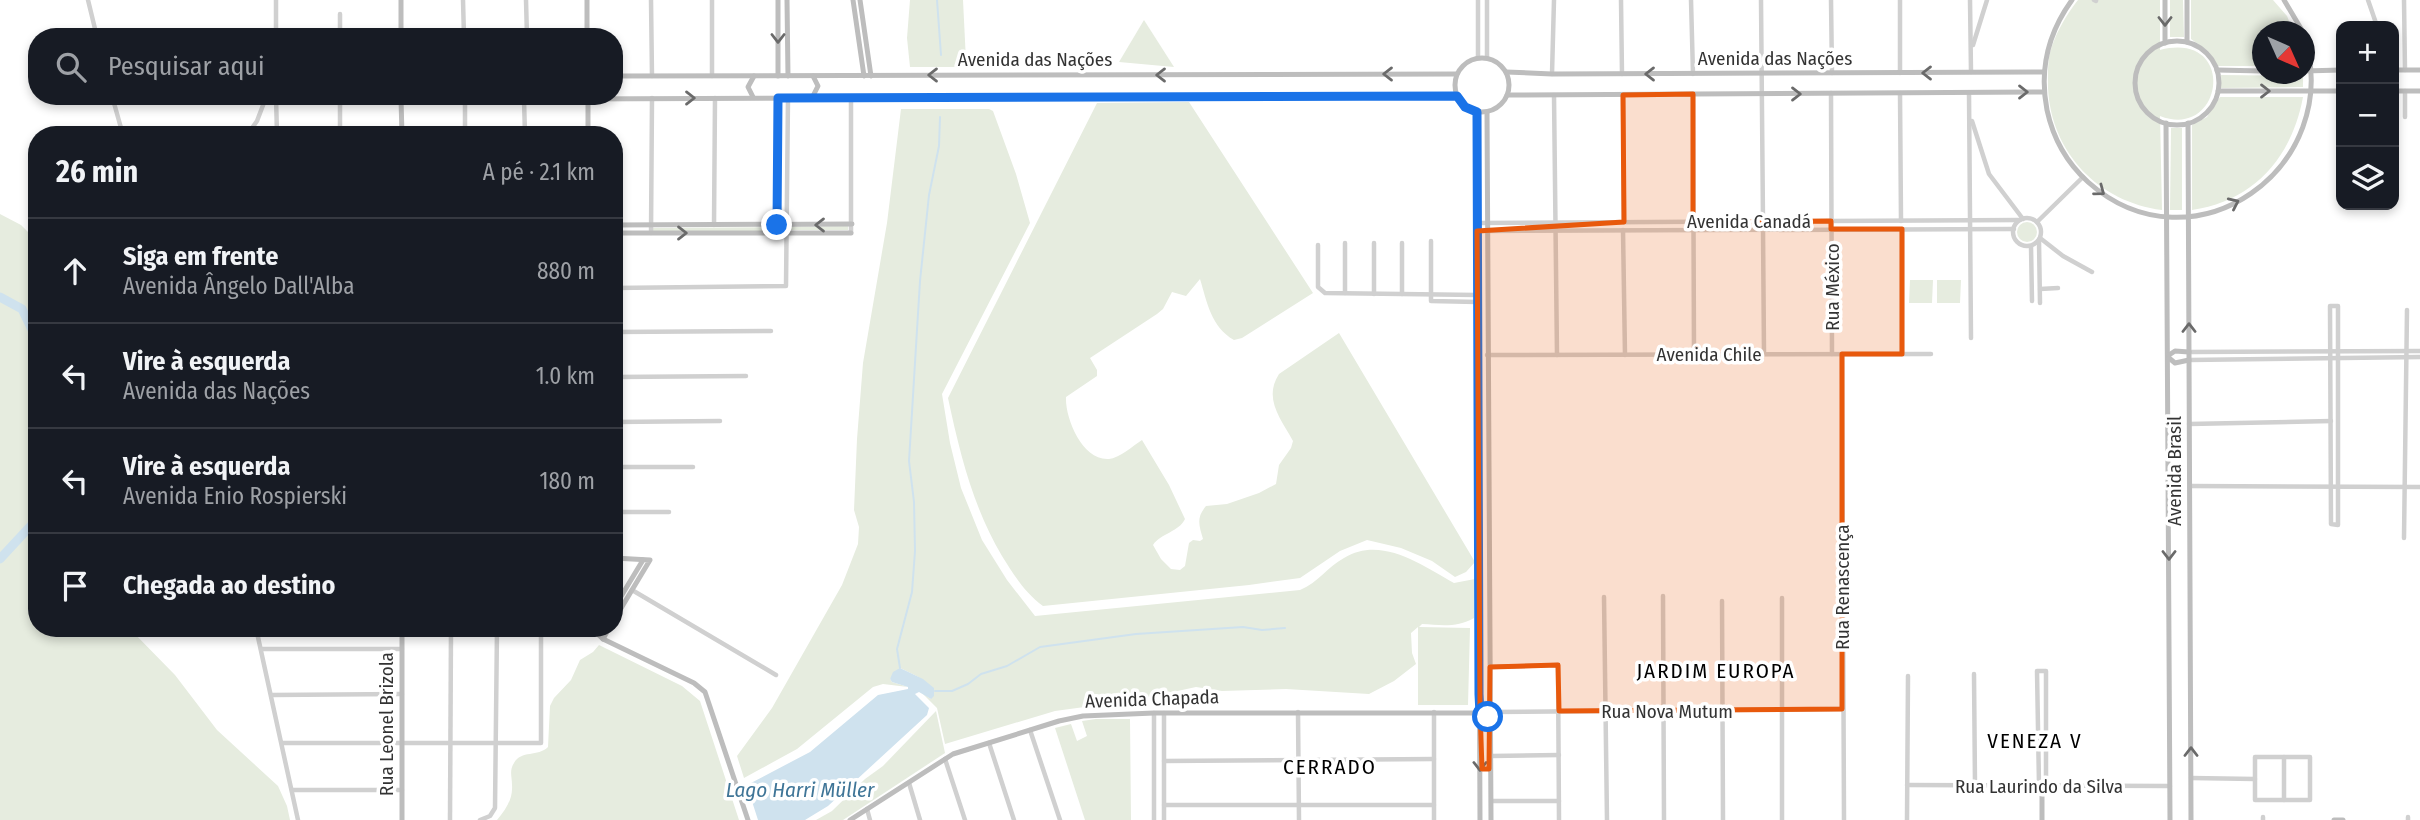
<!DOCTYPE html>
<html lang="pt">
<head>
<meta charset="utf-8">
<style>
  body { margin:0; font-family:"Fira Sans Condensed",sans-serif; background:#242831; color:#f1f3f6 }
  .controls { position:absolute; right:21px; top:21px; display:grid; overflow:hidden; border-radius:14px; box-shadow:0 4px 10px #0003 }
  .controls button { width:63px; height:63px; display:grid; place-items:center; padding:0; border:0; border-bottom:2px solid #363941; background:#171b24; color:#f1f3f6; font:35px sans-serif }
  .compass { position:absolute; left:2252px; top:21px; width:63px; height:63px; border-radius:50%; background:#171b24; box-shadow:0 4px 10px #0003; rotate:135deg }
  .stop { position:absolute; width:21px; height:21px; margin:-16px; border:5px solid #1a73e8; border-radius:50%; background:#fff }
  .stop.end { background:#1a73e8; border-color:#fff; box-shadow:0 2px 7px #0008 }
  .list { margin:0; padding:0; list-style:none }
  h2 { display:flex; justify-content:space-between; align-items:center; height:91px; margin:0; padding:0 28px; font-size:30px }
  h2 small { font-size:23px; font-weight:400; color:#9ea1a6 }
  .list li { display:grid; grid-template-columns:46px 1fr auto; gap:21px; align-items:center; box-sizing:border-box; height:105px; padding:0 28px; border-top:2px solid #363941 }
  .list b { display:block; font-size:26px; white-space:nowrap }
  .list p { margin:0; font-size:23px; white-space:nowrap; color:#9ea1a6 }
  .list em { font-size:23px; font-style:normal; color:#9ea1a6 }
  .icon { flex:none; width:38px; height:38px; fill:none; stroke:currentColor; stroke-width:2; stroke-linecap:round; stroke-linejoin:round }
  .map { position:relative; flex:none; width:2420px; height:820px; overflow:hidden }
  .search { position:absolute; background:#171b24; box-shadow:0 4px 10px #0003; left:28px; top:28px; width:595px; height:77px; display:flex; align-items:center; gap:18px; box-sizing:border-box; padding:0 24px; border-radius:28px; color:#9ea1a6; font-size:26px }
  .panel { position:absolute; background:#171b24; box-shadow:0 4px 10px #0003; left:28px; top:126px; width:595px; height:511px; border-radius:28px }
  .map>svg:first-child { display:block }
</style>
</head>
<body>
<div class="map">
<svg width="2420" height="820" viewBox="0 0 2420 820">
  <rect width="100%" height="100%" fill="#fff"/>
  <!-- green -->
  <g fill="#e6ecdf">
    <path d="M910,0H963L966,61L962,67H910L907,38Z"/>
    <path d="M2078,0H2160V50C2238,30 2224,141 2160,116L2162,210C2099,202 2051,153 2048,88C2048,74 2047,60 2052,46C2058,29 2067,14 2078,0Z"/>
    <path d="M2170,0H2183L2184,37H2170Z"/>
    <path d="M2191,0H2273L2287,16L2293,31L2262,32V66H2218L2209,52L2191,39Z"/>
    <path d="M1144,20L1174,67L1119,62Z"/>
    <path d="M2221,75L2303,76V87L2221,88Z"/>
    <path d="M2220,97H2303C2292,157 2254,201 2192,210V125L2207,117Z"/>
    <path d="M1189,102L1313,293L1242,338L1234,340C1211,327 1207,302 1200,279L1186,296L1172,292L1163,309L1157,314L1090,358L1097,370V376L1066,397C1065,418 1082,461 1109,459C1119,458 1133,446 1142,440L1169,485L1185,519C1179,532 1161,533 1153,545L1161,559L1171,569L1180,570L1185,566L1189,543L1193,540L1200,541L1203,539C1199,525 1196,518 1206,506L1227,504L1259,493L1276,484L1279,465L1291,448L1293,441C1281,419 1263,399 1279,374L1339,333L1475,562L1466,572L1455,577L1432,561L1401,548L1367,540L1340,551L1300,578L1249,585L1043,606C1025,593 1014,575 1002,556C973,507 960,454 948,398L1097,103Z"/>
    <path d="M901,109H989L993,111L1016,174L1030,223L942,394L950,443L961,488L982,540L1007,580L1035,616L1300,590C1319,582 1327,567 1344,558C1381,535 1422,565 1454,583L1475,579L1474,618C1457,628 1440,625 1422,624L1419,627L1470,628L1468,705H1418V627L1411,633L1412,653L1416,664L1394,681L1369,694L1286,689L1222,691L1196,687L1136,700L1055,711L945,744L937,708L922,693L931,699C928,678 918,677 900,668L890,679L892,682L908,687L883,684L873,687L797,749L744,778L737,756L772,708L842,585L858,544L859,527L854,510L857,439L863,363L887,223Z"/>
    <path d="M2171,128H2182V210H2170Z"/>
    <path d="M0,214L21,225L37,241V628H129L175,675L217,730L278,786L287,806L290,820H0Z"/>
    <circle cx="2027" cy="232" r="10"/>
    <path d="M848,226V230H789V227Z"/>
    <path d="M785,227V231L653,232V228Z"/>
    <path d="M1910,280H1933L1932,303H1909Z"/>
    <path d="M1937,280H1961L1960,303H1937Z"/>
    <path d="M599,645L682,686L700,701L739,820H497C506,809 513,799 512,785C512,776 509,771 514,763C521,750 538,757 548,747L550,706L554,698L571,680L580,660L593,652Z"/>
    <path d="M936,711L945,753L843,820H816L832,811L865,779L883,766Z"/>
    <path d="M1096,719H1130L1131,820H1085L1055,728L1071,724L1077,741L1087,736L1082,721Z"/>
  </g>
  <!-- water -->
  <path fill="#cfe2ee" d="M900,668L923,679L934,688V696L931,699L919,692L915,694L929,708L927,715L828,806L805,820H758L748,789L749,784L810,752L878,695L908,689V687L892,682L890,679L893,672Z"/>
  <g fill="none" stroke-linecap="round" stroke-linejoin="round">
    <!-- stream -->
    <g stroke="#cfe2ee" stroke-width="2">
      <path d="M937,0L941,55"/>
      <path d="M900,668L897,649L912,592L915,551L914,502L909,461L920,281L929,195L939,146L940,117"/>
      <path d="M935,691H952L968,684L981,674L1007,666L1040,647L1136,634L1243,627L1262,630L1285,628"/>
    </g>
    <!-- river -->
    <g stroke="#cfe2ee" stroke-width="9">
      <path d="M0,297L22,309L37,340"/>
      <path d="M0,559L37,519"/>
    </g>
    <!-- street -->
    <g stroke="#d0d0d0" stroke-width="4.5">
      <path d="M88,0L97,37"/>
      <path d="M463,0L464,37"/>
      <path d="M526,0L527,37"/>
      <path d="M651,0L652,76"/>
      <path d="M712,0V76"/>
      <path d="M1478,0V58"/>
      <path d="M1621,0L1622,74"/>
      <path d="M1691,0L1693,74"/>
      <path d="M1761,0L1763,221"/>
      <path d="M1831,0L1832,73"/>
      <path d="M1970,0L1971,72"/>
      <path d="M2094,0L2096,1"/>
      <path d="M2368,0L2377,26"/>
      <path d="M2404,0L2405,70"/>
      <path d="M276,37V0"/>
      <path d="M340,37V14"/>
      <path d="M1973,45L1987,0"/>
      <path d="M1487,58V0"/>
      <path d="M1900,73V0"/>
      <path d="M1552,74L1554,0"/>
      <path d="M2405,91V117"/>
      <path d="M1831,93L1832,354"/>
      <path d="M1900,93L1901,221"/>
      <path d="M1969,93L1971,338"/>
      <path d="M1693,94L1694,354"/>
      <path d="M1554,95L1557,355"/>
      <path d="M1623,95L1624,222"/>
      <path d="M112,96L123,135"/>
      <path d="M276,96L277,135"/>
      <path d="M851,98V233"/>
      <path d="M465,99V135"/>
      <path d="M524,99L525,135"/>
      <path d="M1972,121L1989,174L2023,219"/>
      <path d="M247,135L257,121L265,100"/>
      <path d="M340,135V100"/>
      <circle cx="2027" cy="232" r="14"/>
      <path d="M2037,222L2083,177"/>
      <path d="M1477,223L2020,220"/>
      <path d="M714,225L715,98"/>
      <path d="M777,225L778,98"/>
      <path d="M1763,229L1764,354"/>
      <path d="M1623,230L1625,355"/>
      <path d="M1477,231L2014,229"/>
      <path d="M651,233L652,98"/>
      <path d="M2040,238L2063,256L2092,272"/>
      <path d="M1431,241V301L1477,302"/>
      <path d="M2039,241L2040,303"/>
      <path d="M1345,243V293"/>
      <path d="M1318,245V287L1325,293L1477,295"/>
      <path d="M2031,246L2032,301"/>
      <path d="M614,288L786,286L788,98"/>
      <path d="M2040,289L2058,288"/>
      <path d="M1374,294V243"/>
      <path d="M1402,294V243"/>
      <path d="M2330,306H2338V525L2331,524Z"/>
      <path d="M614,332L771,331"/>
      <path d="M2189,352L2420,351"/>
      <path d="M1842,354L1844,820"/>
      <path d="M1902,354V229"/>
      <path d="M1487,355L1931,354"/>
      <path d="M2189,360L2420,357"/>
      <path d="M614,377L746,376"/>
      <path d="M614,422L720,421"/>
      <path d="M2189,424L2331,421"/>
      <path d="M614,467H693"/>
      <path d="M2190,486L2420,487"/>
      <path d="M614,512H669"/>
      <path d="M2404,538L2407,310"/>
      <path d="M632,590L776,675"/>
      <path d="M1663,596L1664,820"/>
      <path d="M1604,597L1607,820"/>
      <path d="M1782,598V820"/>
      <path d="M1722,601L1723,820"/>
      <path d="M256,628L298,820"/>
      <path d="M261,649H402"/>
      <path d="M1490,667L1558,665L1559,820"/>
      <path d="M2037,671H2046V785L2042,793L2039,785Z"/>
      <path d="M1974,674L1975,785"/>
      <path d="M272,695L402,694"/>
      <path d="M1298,712L1299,820"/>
      <path d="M1434,712V820"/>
      <path d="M1491,712L1842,709"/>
      <path d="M1154,713V820"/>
      <path d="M1164,713V820"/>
      <path d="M1030,730L1060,820"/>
      <path d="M282,743H541V628"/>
      <path d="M989,743L1014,820"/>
      <path d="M1491,756L1559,755"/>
      <rect x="2255" y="757" width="55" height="43"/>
      <path d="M2284,757V800"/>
      <path d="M945,759L965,820"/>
      <path d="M1164,761L1434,759"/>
      <path d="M2191,778L2255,779"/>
      <path d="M909,783L920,820"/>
      <path d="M1907,785L2170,786"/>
      <path d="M292,790H402"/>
      <path d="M1491,801H1559"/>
      <path d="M1164,805H1434"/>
      <path d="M867,809L870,820"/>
      <path d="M2408,817V820"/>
      <path d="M450,820L451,628"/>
      <path d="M480,820L490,816L495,808L497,628"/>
      <path d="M1907,820L1908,676"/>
      <path d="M2263,820V817"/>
    </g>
    <!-- secondary -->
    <g stroke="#bdbdbd" stroke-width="5">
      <path d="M401,0V37"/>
      <path d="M587,0V37"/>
      <path d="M778,0V76"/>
      <path d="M787,0L788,76"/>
      <path d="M853,0L864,76"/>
      <path d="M860,0L871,76"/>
      <path d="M2072,0C2048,33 2039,69 2047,110C2053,138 2067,163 2088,182C2193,276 2346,167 2304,36"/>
      <path d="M2284,0L2303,32"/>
      <circle cx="2177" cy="83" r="42"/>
      <path d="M2187,42V0"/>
      <path d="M2165,43V0"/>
      <circle cx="1482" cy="85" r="27"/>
      <path d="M2217,70L2262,71"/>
      <path d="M2394,70H2420"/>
      <path d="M2304,71L2341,70"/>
      <path d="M1506,72L1552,74L2044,72"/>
      <path d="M614,76L1457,74"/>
      <path d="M2218,91H2341"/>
      <path d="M2394,91H2420"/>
      <path d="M1507,95L2044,92"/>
      <path d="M753,97L748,87L754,76"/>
      <path d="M812,98L818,86L813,76"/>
      <path d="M113,99L272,100L1457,96"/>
      <path d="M401,99L402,135"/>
      <path d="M1477,112L1480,820"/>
      <path d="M1487,112L1491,820"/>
      <path d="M2166,123L2170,820"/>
      <path d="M2188,123L2191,820"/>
      <path d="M588,135V96"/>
      <path d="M614,225L852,224"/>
      <path d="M614,233H851"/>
      <path d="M2169,355L2175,351L2189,352"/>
      <path d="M2169,358L2175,363L2189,360"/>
      <path d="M614,558L650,560L614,620"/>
      <path d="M614,608L643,560"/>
      <path d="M591,628L603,639L694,683L705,692L748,820"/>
      <path d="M603,639L609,628"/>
      <circle cx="1485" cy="712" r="5.5"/>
      <path d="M2042,793V820"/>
      <path d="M402,820V628"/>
      <path d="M850,820L953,754L1059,721L1083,716L1154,713H1480"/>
      <path d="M2334,820H2343"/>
    </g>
  </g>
  <!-- one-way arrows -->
  <defs><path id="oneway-chevron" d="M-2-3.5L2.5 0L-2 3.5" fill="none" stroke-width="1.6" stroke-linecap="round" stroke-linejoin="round" transform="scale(1.75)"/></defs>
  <g stroke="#6a6a6a">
    <use href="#oneway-chevron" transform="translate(2165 21) rotate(90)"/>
    <use href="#oneway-chevron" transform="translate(778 38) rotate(90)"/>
    <use href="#oneway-chevron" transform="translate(1927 73) rotate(180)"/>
    <use href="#oneway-chevron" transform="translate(1388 74) rotate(180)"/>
    <use href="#oneway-chevron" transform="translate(1650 74) rotate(180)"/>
    <use href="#oneway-chevron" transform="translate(933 75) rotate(180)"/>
    <use href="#oneway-chevron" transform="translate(1161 75) rotate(180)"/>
    <use href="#oneway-chevron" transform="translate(2265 91)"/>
    <use href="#oneway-chevron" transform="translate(2023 92)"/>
    <use href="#oneway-chevron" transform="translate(1796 94)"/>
    <use href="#oneway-chevron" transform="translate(690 98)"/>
    <use href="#oneway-chevron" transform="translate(2100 191) rotate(37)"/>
    <use href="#oneway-chevron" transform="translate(2234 203) rotate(-25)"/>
    <use href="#oneway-chevron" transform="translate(820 225) rotate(180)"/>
    <use href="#oneway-chevron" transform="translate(682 233)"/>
    <use href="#oneway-chevron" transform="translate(2189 328) rotate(-90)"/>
    <use href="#oneway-chevron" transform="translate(2169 555) rotate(90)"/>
    <use href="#oneway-chevron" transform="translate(2191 752) rotate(-90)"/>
    <use href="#oneway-chevron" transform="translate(1480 766) rotate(90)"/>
  </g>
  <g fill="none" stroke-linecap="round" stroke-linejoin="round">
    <!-- route -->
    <path stroke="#1a73e8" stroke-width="9" d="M777,225L778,98L1457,96L1465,107L1477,112L1479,694L1480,714L1483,717H1488"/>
  </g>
  <!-- marked area -->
  <path fill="#e8590c" fill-opacity="0.2" stroke="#e8590c" stroke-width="5" stroke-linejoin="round" d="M1693,94V222L1831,221V229H1902V354H1842V709L1559,711L1558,665L1490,667L1489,769H1482L1480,709L1477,231L1624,222L1623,95Z"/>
  <g text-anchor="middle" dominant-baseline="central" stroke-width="7" stroke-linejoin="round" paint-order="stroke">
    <!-- street labels -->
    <g font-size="19" fill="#333" stroke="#fff">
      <text x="1775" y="58">Avenida das Nações</text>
      <text x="1035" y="59">Avenida das Nações</text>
      <text x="1749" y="221">Avenida Canadá</text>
      <text transform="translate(1832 287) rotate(-90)">Rua México</text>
      <text x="1709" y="354">Avenida Chile</text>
      <text transform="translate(2174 471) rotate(-90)">Avenida Brasil</text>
      <text transform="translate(1842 587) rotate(-90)">Rua Renascença</text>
      <text transform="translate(1152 699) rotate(-2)">Avenida Chapada</text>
      <text x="1667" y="711">Rua Nova Mutum</text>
      <text transform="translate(386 724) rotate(-90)">Rua Leonel Brizola</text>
      <text x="2039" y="786">Rua Laurindo da Silva</text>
    </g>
    <!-- neighbourhood labels -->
    <g font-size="21" letter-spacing="2" fill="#000" stroke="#fff">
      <text x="1716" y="671">JARDIM EUROPA</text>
      <text x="2035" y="741">VENEZA V</text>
      <text x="1330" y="767">CERRADO</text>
    </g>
    <!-- water labels -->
    <g font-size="21" font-style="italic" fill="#3f7597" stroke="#fff">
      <text x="800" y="790">Lago Harri Müller</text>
    </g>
  </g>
</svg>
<div class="controls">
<button>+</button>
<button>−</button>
<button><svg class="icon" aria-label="layers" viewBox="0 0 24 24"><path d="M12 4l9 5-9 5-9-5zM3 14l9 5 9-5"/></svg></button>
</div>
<svg class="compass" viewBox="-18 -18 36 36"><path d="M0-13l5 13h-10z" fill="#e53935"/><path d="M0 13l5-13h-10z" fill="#9ea1a6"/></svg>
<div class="stop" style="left:1488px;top:717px"></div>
<div class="stop end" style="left:777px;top:225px"></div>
<div class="search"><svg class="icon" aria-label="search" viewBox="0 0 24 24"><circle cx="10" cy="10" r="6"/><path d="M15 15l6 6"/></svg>Pesquisar aqui</div>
<section class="panel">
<h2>26 min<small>A pé · 2.1 km</small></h2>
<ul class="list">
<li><svg class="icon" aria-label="ahead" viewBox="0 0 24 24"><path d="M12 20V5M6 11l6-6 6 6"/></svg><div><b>Siga em frente</b><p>Avenida Ângelo Dall'Alba</p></div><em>880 m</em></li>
<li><svg class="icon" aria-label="left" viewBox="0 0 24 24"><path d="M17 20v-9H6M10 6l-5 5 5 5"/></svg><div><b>Vire à esquerda</b><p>Avenida das Nações</p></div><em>1.0 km</em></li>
<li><svg class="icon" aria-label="left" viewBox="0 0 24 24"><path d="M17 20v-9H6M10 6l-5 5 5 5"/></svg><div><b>Vire à esquerda</b><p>Avenida Enio Rospierski</p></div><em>180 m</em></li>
<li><svg class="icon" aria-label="arrive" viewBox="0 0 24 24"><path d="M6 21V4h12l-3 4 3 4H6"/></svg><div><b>Chegada ao destino</b></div></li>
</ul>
</section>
</div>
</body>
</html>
